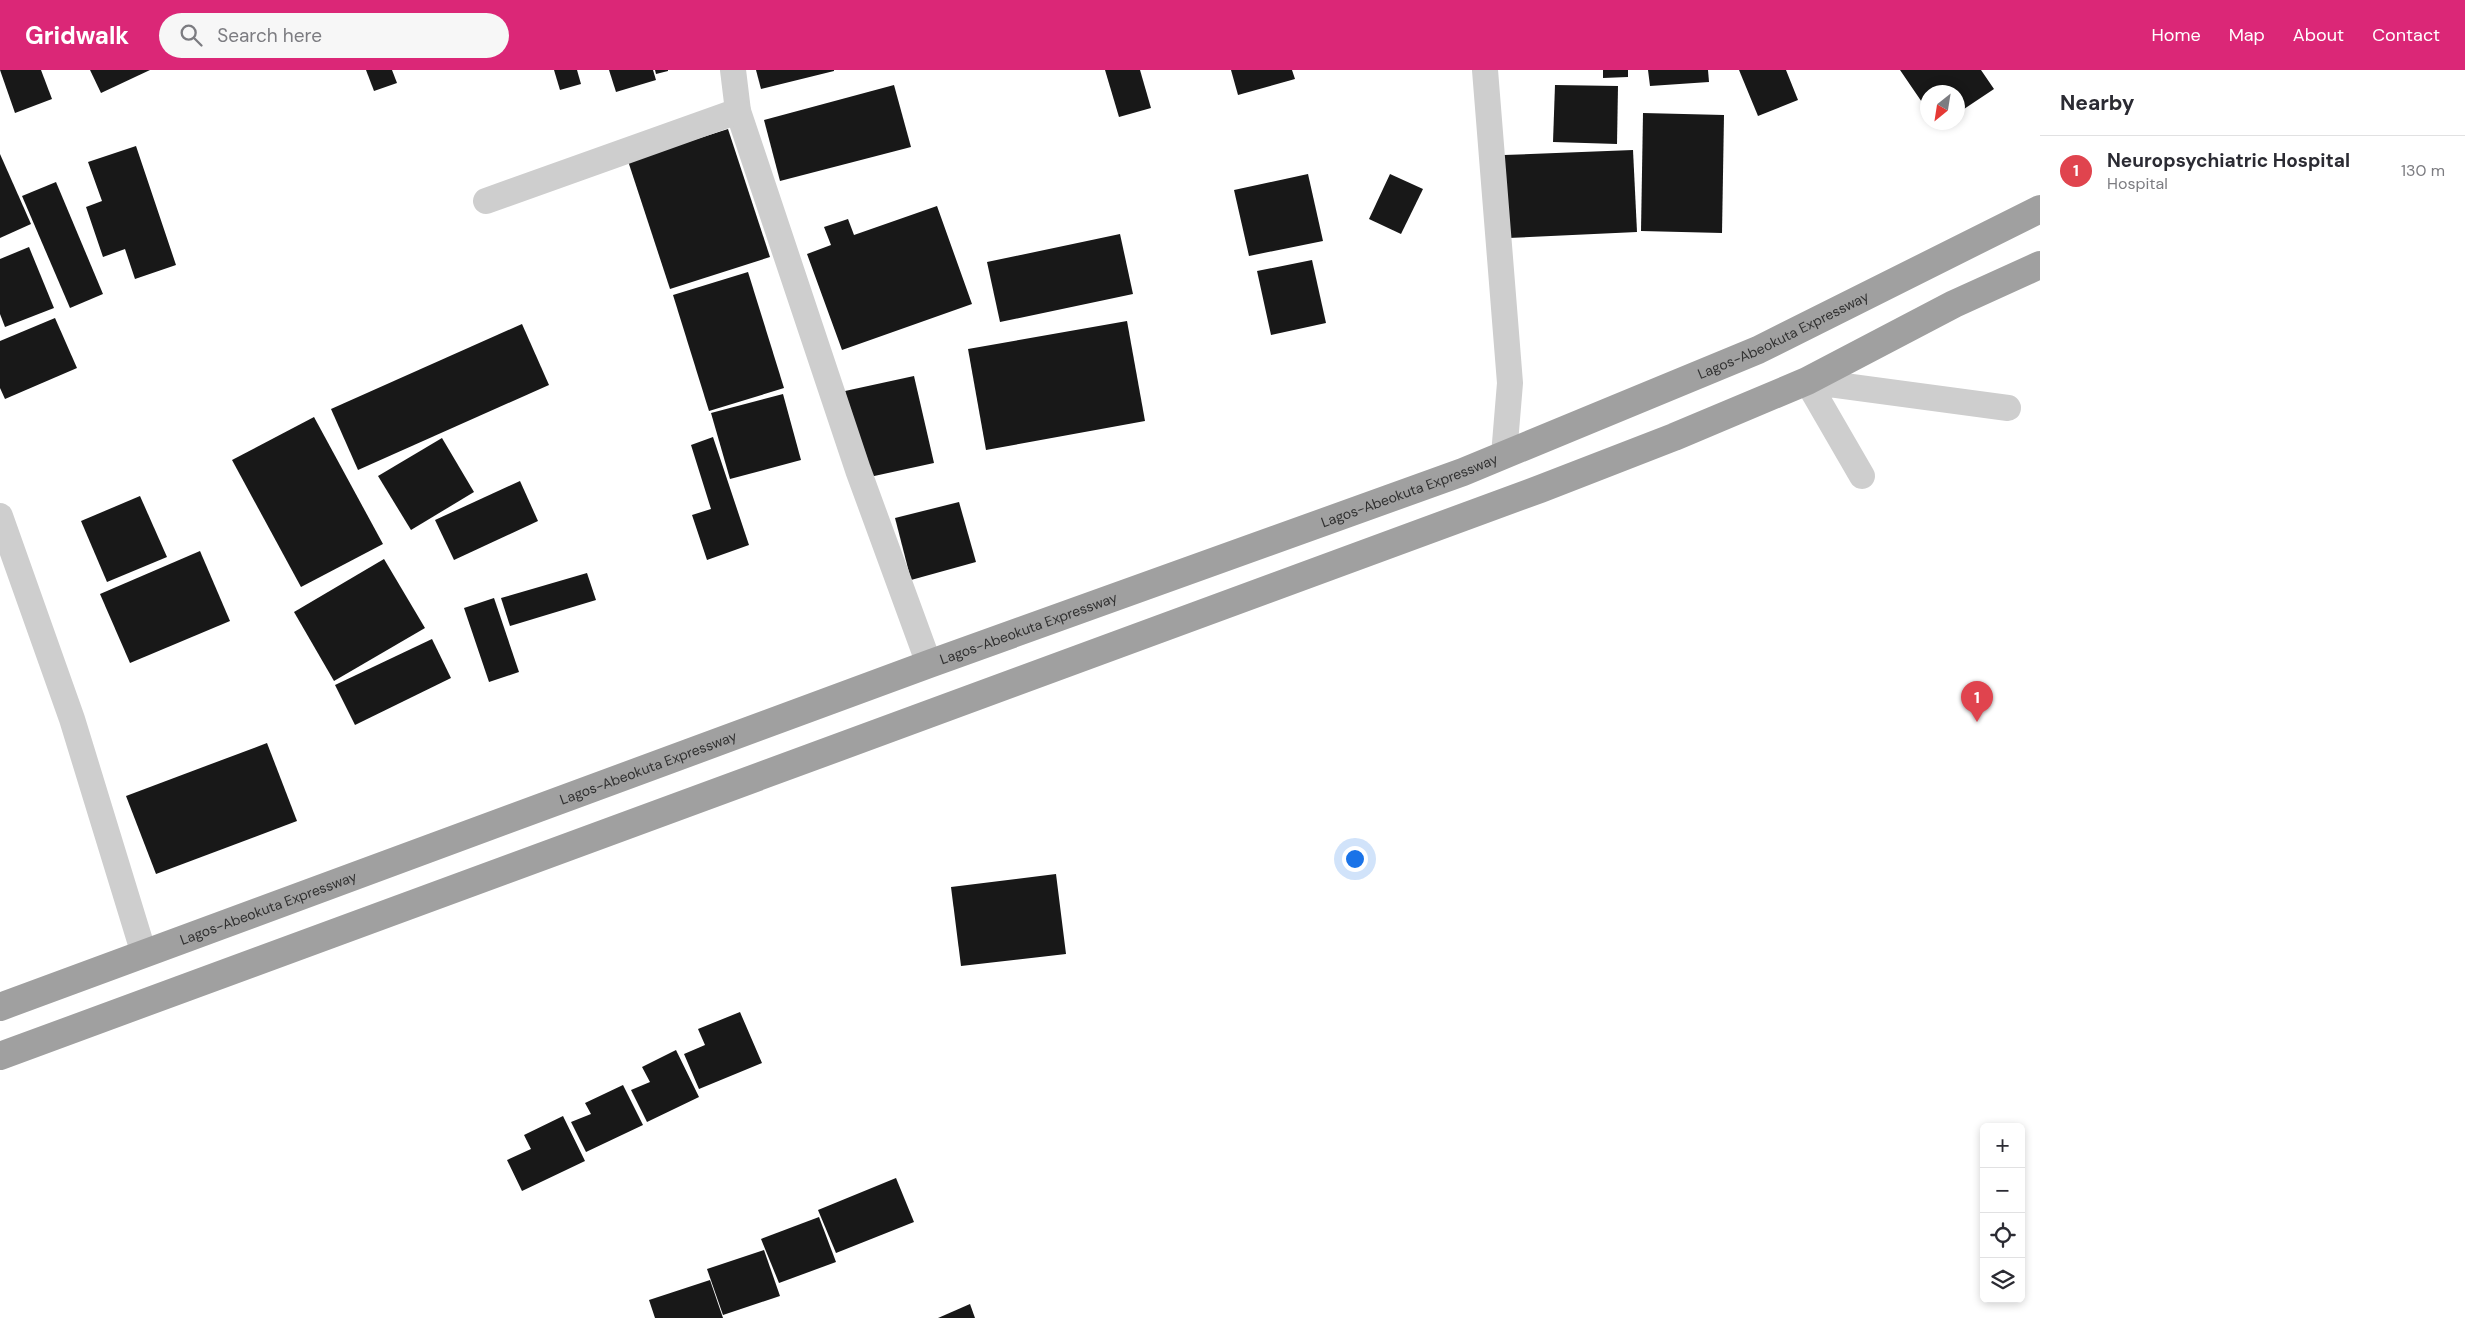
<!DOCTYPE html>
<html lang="en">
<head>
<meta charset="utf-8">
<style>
  body { margin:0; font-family:"DM Sans",sans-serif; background:#f7f7f7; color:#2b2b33 }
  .controls { position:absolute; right:15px; bottom:15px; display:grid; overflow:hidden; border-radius:8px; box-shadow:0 2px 8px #0003 }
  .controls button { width:45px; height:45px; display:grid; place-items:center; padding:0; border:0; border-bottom:1px solid #e1e1e2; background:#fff; color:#2b2b33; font:25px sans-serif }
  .compass { position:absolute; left:1920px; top:15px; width:45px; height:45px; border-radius:50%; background:#fff; box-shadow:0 2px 8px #0003; rotate:210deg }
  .you { position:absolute; left:1354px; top:788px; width:18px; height:18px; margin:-12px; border:4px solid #fff; border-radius:50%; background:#1a73e8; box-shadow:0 0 0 8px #1a73e833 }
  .badge { display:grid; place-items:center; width:32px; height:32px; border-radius:50%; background:#db2777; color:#fff; font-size:16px; font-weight:700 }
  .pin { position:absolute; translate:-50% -41px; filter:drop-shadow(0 1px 2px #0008) }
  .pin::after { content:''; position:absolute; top:26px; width:18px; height:15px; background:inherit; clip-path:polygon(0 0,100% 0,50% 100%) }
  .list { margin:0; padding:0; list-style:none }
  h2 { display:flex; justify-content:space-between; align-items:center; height:65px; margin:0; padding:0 20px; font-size:21px }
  h2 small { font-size:16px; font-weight:400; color:#7c7c81 }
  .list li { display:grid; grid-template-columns:32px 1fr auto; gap:15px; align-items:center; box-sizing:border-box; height:70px; padding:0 20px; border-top:1px solid #e1e1e2 }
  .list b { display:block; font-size:19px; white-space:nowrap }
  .list p { margin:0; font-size:16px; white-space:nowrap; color:#7c7c81 }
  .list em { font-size:16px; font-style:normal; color:#7c7c81 }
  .icon { flex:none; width:28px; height:28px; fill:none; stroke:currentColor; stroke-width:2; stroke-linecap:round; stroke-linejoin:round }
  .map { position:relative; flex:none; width:2040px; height:1248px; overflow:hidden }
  header { display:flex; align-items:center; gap:30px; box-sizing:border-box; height:70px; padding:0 25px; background:#db2777; color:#fff }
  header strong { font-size:24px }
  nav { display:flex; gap:28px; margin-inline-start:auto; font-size:18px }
  .search { width:350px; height:45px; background:#f7f7f7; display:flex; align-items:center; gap:12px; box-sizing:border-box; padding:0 18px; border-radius:28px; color:#7c7c81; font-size:19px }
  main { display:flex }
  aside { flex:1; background:#fff }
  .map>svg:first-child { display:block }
</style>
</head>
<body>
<header>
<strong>Gridwalk</strong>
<div class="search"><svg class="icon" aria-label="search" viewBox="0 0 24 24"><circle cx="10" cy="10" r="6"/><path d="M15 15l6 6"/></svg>Search here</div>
<nav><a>Home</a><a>Map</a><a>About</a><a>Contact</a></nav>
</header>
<main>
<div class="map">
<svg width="2040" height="1248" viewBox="0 0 2040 1248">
  <rect width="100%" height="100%" fill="#fff"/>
  <!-- building -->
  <g fill="#181818">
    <path d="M0,0H41L52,29L15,43Z"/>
    <path d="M90,0H150L101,23Z"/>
    <path d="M366,0H392L397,13L374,21Z"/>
    <path d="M554,0H577L581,14L560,20Z"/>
    <path d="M609,0H653L656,10L616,22Z"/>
    <path d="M655,0H668V1L656,4Z"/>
    <path d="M756,0H834V1L761,19Z"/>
    <path d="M1105,0H1140L1151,38L1119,47Z"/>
    <path d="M1231,0H1292L1295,9L1238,25Z"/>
    <path d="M1603,0H1628V7L1603,8Z"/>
    <path d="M1648,0H1708L1709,12L1650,16Z"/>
    <path d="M1739,0H1786L1798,30L1758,46Z"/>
    <path d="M1900,0H1981L1994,19L1958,43V22H1928V41Z"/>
    <path d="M894,15L911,77L780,111L764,50Z"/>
    <path d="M1555,15L1618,16L1617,74L1553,72Z"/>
    <path d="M1643,43L1724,45L1722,163L1641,161Z"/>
    <path d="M728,59L770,187L670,219L628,91Z"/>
    <path d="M136,76L176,195L135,209L125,179L103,187L86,137L102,131L88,92Z"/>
    <path d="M1633,80L1637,162L1508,168L1504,85Z"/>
    <path d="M0,84L31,154L0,168Z"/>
    <path d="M1308,104L1323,171L1249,186L1234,120Z"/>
    <path d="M1390,104L1423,119L1401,164L1369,149Z"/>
    <path d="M56,112L103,224L70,238L22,126Z"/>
    <path d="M937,136L972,234L842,280L807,184L831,175L824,157L848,149L854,165Z"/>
    <path d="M1120,164L1133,224L1000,252L987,192Z"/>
    <path d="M29,177L54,238L5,257L0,244V189Z"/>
    <path d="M1312,190L1326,253L1271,265L1257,201Z"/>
    <path d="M748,202L784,318L709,341L673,225Z"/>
    <path d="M55,248L77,298L5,329L0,318V271Z"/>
    <path d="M1127,251L1145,351L986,380L968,279Z"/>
    <path d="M522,254L549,315L358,400L331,339Z"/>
    <path d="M914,306L934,393L865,408L845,321Z"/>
    <path d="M783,324L801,390L730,409L711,343Z"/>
    <path d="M314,347L383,474L301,517L232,390Z"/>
    <path d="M713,367L749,475L707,490L692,445L711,439L691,375Z"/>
    <path d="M442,368L474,422L411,460L378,406Z"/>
    <path d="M520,411L538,451L454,490L435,450Z"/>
    <path d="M140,426L167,487L107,512L81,451Z"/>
    <path d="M959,432L976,492L911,510L895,448Z"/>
    <path d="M200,481L230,551L130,593L100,524Z"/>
    <path d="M384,489L425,558L334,611L294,542Z"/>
    <path d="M587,503L596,530L510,556L501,528Z"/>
    <path d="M494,528L519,602L489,612L464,538Z"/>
    <path d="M432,569L451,608L355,655L335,615Z"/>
    <path d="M267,673L297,751L156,804L126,726Z"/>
    <path d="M1056,804L1066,884L961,896L951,817Z"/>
    <path d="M740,942L762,993L699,1019L684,984L705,975L698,959Z"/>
    <path d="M676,980L699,1027L647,1052L631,1020L650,1012L642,997Z"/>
    <path d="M623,1015L643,1055L586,1082L571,1052L591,1044L585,1033Z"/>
    <path d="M563,1046L585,1091L522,1121L507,1090L531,1079L524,1065Z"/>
    <path d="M896,1108L914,1152L836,1183L818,1140Z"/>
    <path d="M819,1147L836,1192L779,1213L761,1169Z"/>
    <path d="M764,1180L780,1226L723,1245L707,1199Z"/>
    <path d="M710,1210L723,1248H655L649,1230Z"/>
    <path d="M970,1234L975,1248H938Z"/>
  </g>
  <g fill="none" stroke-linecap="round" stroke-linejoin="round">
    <!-- minor -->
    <g stroke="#cecece" stroke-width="26">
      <path d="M733,0L738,41L858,400L929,594"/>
      <path d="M1485,0L1510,313L1504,385"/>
      <path d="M486,131L738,41"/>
      <path d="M1862,406L1807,311L2008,338"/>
      <path d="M0,446L72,649L144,884"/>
    </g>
    <!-- trunk -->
    <g stroke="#a0a0a0" stroke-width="28">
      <path id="s1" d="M0,937L929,594L1463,402L1758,280L2040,139"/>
      <path d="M0,986L1540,419L1674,367L1807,311L1954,234L2040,195"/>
    </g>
  </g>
  <g text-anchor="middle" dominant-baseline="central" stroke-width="5" stroke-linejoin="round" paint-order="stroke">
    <!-- street labels -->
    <g font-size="14" fill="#313131" stroke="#fff">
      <text stroke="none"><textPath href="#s1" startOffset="1906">Lagos-Abeokuta Expressway</textPath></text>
      <text stroke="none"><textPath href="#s1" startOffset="1501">Lagos-Abeokuta Expressway</textPath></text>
      <text stroke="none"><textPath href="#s1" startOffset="1096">Lagos-Abeokuta Expressway</textPath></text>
      <text stroke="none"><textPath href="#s1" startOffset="691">Lagos-Abeokuta Expressway</textPath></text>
      <text stroke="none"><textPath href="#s1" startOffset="286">Lagos-Abeokuta Expressway</textPath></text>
    </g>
  </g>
</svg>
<div class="controls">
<button>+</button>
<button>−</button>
<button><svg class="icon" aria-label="locate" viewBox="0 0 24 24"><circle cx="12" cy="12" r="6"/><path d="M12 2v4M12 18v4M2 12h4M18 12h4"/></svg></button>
<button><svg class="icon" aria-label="layers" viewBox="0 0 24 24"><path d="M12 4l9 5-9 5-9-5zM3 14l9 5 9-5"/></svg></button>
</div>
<svg class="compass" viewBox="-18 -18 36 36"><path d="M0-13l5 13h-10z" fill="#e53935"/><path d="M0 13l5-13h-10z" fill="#7c7c81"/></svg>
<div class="you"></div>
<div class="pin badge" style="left:1977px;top:652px;background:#e0444e">1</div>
</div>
<aside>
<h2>Nearby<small></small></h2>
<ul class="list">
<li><span class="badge" style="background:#e0444e">1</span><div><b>Neuropsychiatric Hospital</b><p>Hospital</p></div><em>130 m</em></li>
</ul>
</aside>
</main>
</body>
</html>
